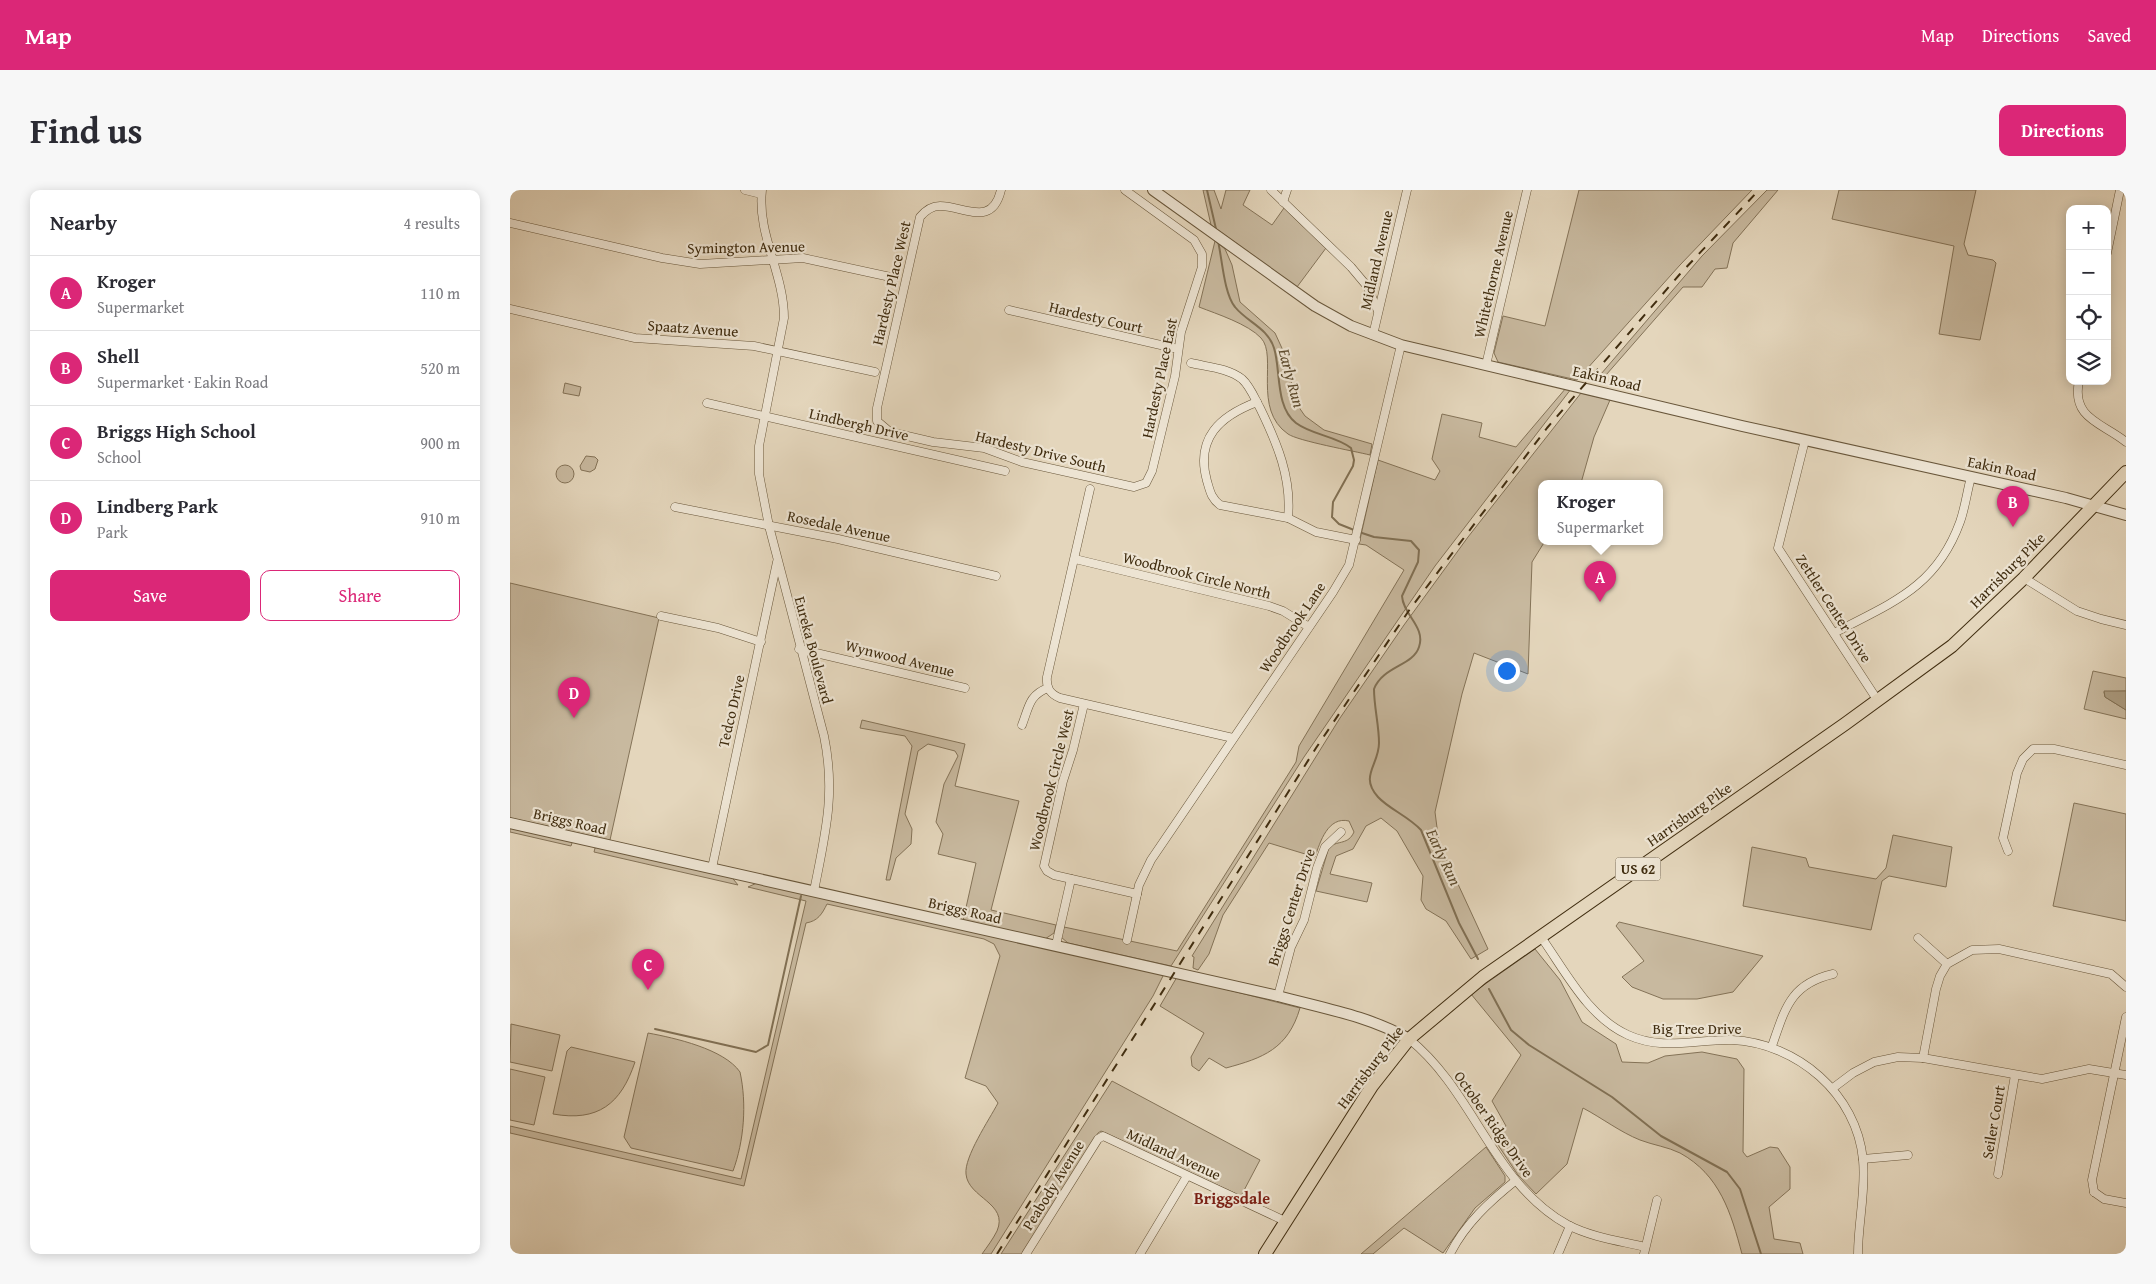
<!DOCTYPE html>
<html lang="en">
<head>
<meta charset="utf-8">
<style>
  body { margin:0; font-family:"Gentium Book Plus",serif; background:#f7f7f7; color:#2b2b33 }
  .controls { position:absolute; right:15px; top:15px; display:grid; overflow:hidden; border-radius:10px; box-shadow:0 2px 12px #0003 }
  .controls button { width:45px; height:45px; display:grid; place-items:center; padding:0; border:0; border-bottom:1px solid #e1e1e2; background:#fff; color:#2b2b33; font:25px sans-serif }
  .you { position:absolute; left:996px; top:480px; width:18px; height:18px; margin:-12px; border:4px solid #fff; border-radius:50%; background:#1a73e8; box-shadow:0 0 0 8px #1a73e833 }
  .badge { display:grid; place-items:center; width:32px; height:32px; border-radius:50%; background:#db2777; color:#fff; font-size:16px; font-weight:700 }
  .pin { position:absolute; translate:-50% -41px; filter:drop-shadow(0 1px 2px #0008) }
  .pin::after { content:''; position:absolute; top:26px; width:18px; height:15px; background:inherit; clip-path:polygon(0 0,100% 0,50% 100%) }
  .popup { position:absolute; left:1028px; top:290px; width:125px; height:65px; box-sizing:border-box; display:grid; place-content:center; border-radius:10px; background:#fff; filter:drop-shadow(0 1px 4px #0005); font-size:16px; white-space:nowrap; color:#7c7c81 }
  .popup b { font-size:19px; color:#2b2b33 }
  .popup::after { content:''; position:absolute; left:50%; top:100%; margin-left:-10px; border:10px solid transparent; border-top-color:#fff }
  .list { margin:0; padding:0; list-style:none }
  h2 { display:flex; justify-content:space-between; align-items:center; height:65px; margin:0; padding:0 20px; font-size:21px }
  h2 small { font-size:16px; font-weight:400; color:#7c7c81 }
  .list li { display:grid; grid-template-columns:32px 1fr auto; gap:15px; align-items:center; box-sizing:border-box; height:75px; padding:0 20px; border-top:1px solid #e1e1e2 }
  .list b { display:block; font-size:19px; white-space:nowrap }
  .list p { margin:0; font-size:16px; white-space:nowrap; color:#7c7c81 }
  .list em { font-size:16px; font-style:normal; color:#7c7c81 }
  .actions { display:flex; gap:10px; padding:15px 20px }
  .actions a { flex:1; padding:11px 0; border:1px solid #db2777; border-radius:10px; text-align:center; font-size:18px; color:#db2777 }
  .actions .main { background:#db2777; color:#fff }
  .icon { flex:none; width:28px; height:28px; fill:none; stroke:currentColor; stroke-width:2; stroke-linecap:round; stroke-linejoin:round }
  .map { position:relative; flex:none; width:1616px; height:1064px; overflow:hidden; border-radius:10px }
  header { display:flex; align-items:center; gap:30px; box-sizing:border-box; height:70px; padding:0 25px; background:#db2777; color:#fff }
  header strong { font-size:24px }
  nav { display:flex; gap:28px; margin-inline-start:auto; font-size:18px }
  .intro { display:flex; align-items:center; justify-content:space-between; box-sizing:border-box; height:120px; padding:0 30px }
  h1 { margin:0; font-size:35px }
  .button { padding:12px 22px; border-radius:10px; background:#db2777; color:#fff; font-size:18px; font-weight:700 }
  main { display:flex; gap:30px; padding:0 30px }
  aside { flex:1; background:#fff; border-radius:10px; box-shadow:0 2px 12px #0003 }
  .map>svg:first-child { display:block }
</style>
</head>
<body>
<header>
<strong>Map</strong>
<nav><a>Map</a><a>Directions</a><a>Saved</a></nav>
</header>
<div class="intro"><h1>Find us</h1><a class="button">Directions</a></div>
<main>
<aside>
<h2>Nearby<small>4 results</small></h2>
<ul class="list">
<li><span class="badge">A</span><div><b>Kroger</b><p>Supermarket</p></div><em>110 m</em></li>
<li><span class="badge">B</span><div><b>Shell</b><p>Supermarket · Eakin Road</p></div><em>520 m</em></li>
<li><span class="badge">C</span><div><b>Briggs High School</b><p>School</p></div><em>900 m</em></li>
<li><span class="badge">D</span><div><b>Lindberg Park</b><p>Park</p></div><em>910 m</em></li>
</ul>
<div class="actions"><a class="main">Save</a><a>Share</a></div>
</aside>
<div class="map">
<svg width="1616" height="1064" viewBox="0 0 1616 1064">
  <rect width="100%" height="100%" fill="#e4d6bc"/>
  <filter id="stains"><feTurbulence type="fractalNoise" baseFrequency=".004" numOctaves="4"/><feColorMatrix values="0 0 0 0 .2 0 0 0 0 .09 0 0 0 0 .02 0 0 0 .5 -.17"/></filter>
  <radialGradient id="worn" r=".72"><stop offset=".6" stop-color="#630" stop-opacity="0"/><stop offset="1" stop-color="#630" stop-opacity=".3"/></radialGradient>
  <!-- green -->
  <g fill="#c8b99f" stroke="#847358">
    <path d="M693,0H704L711,19L716,0H740L733,15L762,35L774,18L816,58L787,97L701,35Z"/>
    <path d="M1069,0H1242L1170,75L1067,190L988,172L984,163L993,126L1035,136Z"/>
    <path d="M1257,0H1268L1223,53L1217,78L1205,79L1192,97H1173L1089,193L1085,191L1192,66Z"/>
    <path d="M1329,0H1466L1454,54L1458,65L1483,70L1486,73L1470,150L1429,144L1444,56L1322,29Z"/>
    <path d="M705,51L715,59L722,75L730,112L765,143L776,167L786,213L795,226L814,240L862,254L860,265C844,261 788,251 778,244C742,219 768,166 751,148C738,134 707,124 689,117Z"/>
    <path d="M55,193L71,197L69,206L53,203Z"/>
    <path d="M1056,198L1061,199L925,376L794,567L661,776L558,753L551,747L554,737L667,761L786,572L789,556L894,380L856,355L849,354L868,270L925,290L930,281L922,269L932,224L972,233L969,247L1006,257Z"/>
    <path d="M1071,203L1100,210L1084,247L1071,293H1031V351H1035L1022,372L1018,484L964,463L952,504L925,622L929,653L978,759L961,769L936,731L916,719L911,710L913,686L887,641L871,628L856,636L843,659L826,666L820,684L862,693L857,712L806,701L819,657C829,650 838,655 844,642L839,631C818,626 810,652 805,667L759,653L713,725L699,764L688,780L683,778L684,767L682,766L830,528L894,435L958,347Z"/>
    <path d="M76,266L85,267L88,270L85,279L80,282L71,280L70,276Z"/>
    <circle cx="55" cy="284" r="9"/>
    <path d="M0,393L149,428L100,650L0,628Z"/>
    <path d="M1583,481L1616,488V501L1594,502L1595,507L1616,520V529L1574,519Z"/>
    <path d="M352,530L455,554L445,596L509,611L481,720L546,735L544,743L535,749L453,731L466,673L428,664L433,644L426,632L434,594L448,566L445,561L418,554L408,561L395,624L402,639L401,654L386,668L380,690H376L402,556L395,546L350,538Z"/>
    <path d="M1564,613L1616,624V731L1543,716Z"/>
    <path d="M0,636L63,650L61,656L0,642Z"/>
    <path d="M1383,645L1442,657L1436,697L1379,686L1372,691L1361,740L1233,716L1242,657L1296,668L1299,677L1366,689L1376,678Z"/>
    <path d="M91,656L220,685L228,695L84,662L85,658Z"/>
    <path d="M249,692L654,784L643,806L481,1064H472C477,1057 483,1049 487,1041C499,1013 458,1008 456,984C454,967 479,930 488,913L476,896L455,888L490,766L484,754L474,749L317,714C312,724 308,731 296,733L234,996L0,943V936L231,989L296,711L238,697Z"/>
    <path d="M1109,732L1253,766L1223,802L1187,809H1153L1122,797L1112,787L1134,771L1106,736Z"/>
    <path d="M1025,759L1050,790L1072,832L1106,854L1112,872L1138,873L1155,866L1192,862L1227,869L1234,879L1233,962L1237,967L1260,957L1268,958L1280,977V999L1259,1017L1264,1049L1290,1053L1293,1064H1232C1221,1023 1210,985 1170,963C1158,957 1143,955 1130,950C1110,942 1092,928 1073,918L1057,974L1026,1004L1008,985L986,952L989,951L985,943L996,936L982,911L1011,865L961,804Z"/>
    <path d="M667,787L790,818C778,859 753,868 716,878L699,868L689,881L682,876L681,867L694,843L650,816Z"/>
    <path d="M1,834L50,845L42,881L0,872Z"/>
    <path d="M138,843C165,848 214,859 230,882C237,914 234,951 223,981L121,958L114,947Z"/>
    <path d="M61,857L125,872C111,914 88,932 43,924L57,861Z"/>
    <path d="M0,879L35,887L24,935L0,930Z"/>
    <path d="M602,891L750,970L731,1006L591,941L588,943L512,1064H491Z"/>
    <path d="M976,957L995,986V992L965,1018L933,1063L894,1038L863,1064H851Z"/>
  </g>
  <!-- water -->
  <path fill="#ac9d82" stroke="#817054" d="M1594,501H1616V520L1595,507Z"/>
  <g fill="none" stroke-linecap="round" stroke-linejoin="round">
    <!-- stream -->
    <g stroke="#817054" stroke-width="2">
      <path d="M697,0L706,39"/>
      <path d="M708,51C712,68 714,104 725,117C737,132 758,138 764,158C771,180 765,217 786,233C802,245 826,246 841,258L844,270L843,276L823,312L822,327L829,334L844,340"/>
      <path d="M849,342L864,347L901,351L909,360L908,372L892,406C893,425 916,437 909,457C903,476 873,476 864,499C864,517 869,535 869,553C869,575 849,586 868,607C879,619 898,626 911,640L949,733L968,769"/>
      <path d="M979,799L1001,840L1019,855L1102,907L1151,946L1217,982L1230,999L1251,1064"/>
      <path d="M145,839L246,862L258,855L291,706"/>
    </g>
    <!-- minor casing -->
    <g stroke="#69573b" stroke-width="9">
      <g id="minor">
        <path d="M235,0L251,4"/>
        <path d="M252,0C247,45 274,83 274,128L249,256V284L259,336L314,546C326,604 315,645 304,701"/>
        <path d="M491,0C482,38 454,16 430,16C421,16 415,21 410,27L367,218V231L380,242L423,252L474,258L512,272L624,297L636,293L642,281L665,186L671,142L692,77V64L684,50L615,0"/>
        <path d="M761,0L841,77L857,96L868,121"/>
        <path d="M773,12L777,0"/>
        <path d="M0,33L152,68L190,74L293,68L385,88"/>
        <path d="M1597,63L1610,0"/>
        <path d="M0,119L125,148L244,156L365,182"/>
        <path d="M499,120L668,159"/>
        <path d="M863,145L897,0"/>
        <path d="M681,173C698,177 718,178 732,189C740,196 745,209 750,218C767,253 782,288 778,328"/>
        <path d="M976,175L1017,0"/>
        <path d="M1569,191C1561,229 1593,233 1616,252"/>
        <path d="M747,212C710,226 685,248 697,291C700,301 701,308 710,315L778,328L806,342L846,350"/>
        <path d="M197,213L495,281"/>
        <path d="M1295,250L1268,358L1368,511"/>
        <path d="M580,299L537,487C536,498 540,504 550,508L723,548"/>
        <path d="M165,317L328,349L486,386"/>
        <path d="M565,369L759,416L773,421L799,437"/>
        <path d="M1514,388L1567,421L1591,429L1616,435"/>
        <path d="M151,426L208,438L251,452"/>
        <path d="M1324,443C1381,413 1426,398 1450,332C1455,318 1457,302 1461,287"/>
        <path d="M289,459L455,498"/>
        <path d="M574,514L563,560L553,591L534,676L537,681L544,685L627,704"/>
        <path d="M512,535C519,517 519,505 538,498"/>
        <path d="M1498,661L1493,648L1507,583L1513,569L1523,559H1544L1616,575"/>
        <path d="M202,678L267,372"/>
        <path d="M1031,747C1056,782 1078,827 1118,845C1153,861 1186,849 1222,850C1287,853 1347,904 1353,970C1356,1001 1348,1033 1348,1064"/>
        <path d="M1408,748L1437,774"/>
        <path d="M617,750L629,695L641,670L823,402L839,375L891,155"/>
        <path d="M546,755L561,689"/>
        <path d="M768,806L781,757L794,730L807,678L815,657L831,642"/>
        <path d="M899,849C964,901 983,994 1058,1035C1081,1047 1110,1051 1135,1057"/>
        <path d="M1262,856C1275,819 1280,794 1323,784"/>
        <path d="M1413,868L1426,799L1430,786L1437,774L1462,760L1489,759L1601,784L1616,797"/>
        <path d="M1323,898L1343,883L1364,872L1388,867L1413,868L1532,889L1579,879L1616,885"/>
        <path d="M1353,969L1398,965"/>
        <path d="M1488,984L1505,885"/>
        <path d="M1584,1002L1582,990L1616,827"/>
        <path d="M1584,1002L1594,1009L1616,1013"/>
        <path d="M516,1064L588,949L593,946L775,1031"/>
        <path d="M630,1064L677,986"/>
        <path d="M940,1064C955,1034 979,1012 1005,991"/>
        <path d="M1048,1064L1060,1036"/>
        <path d="M1134,1064L1147,1010"/>
      </g>
    </g>
    <!-- tertiary casing -->
    <g stroke="#69573b" stroke-width="12">
      <g id="tertiary">
        <path d="M643,0L805,116L841,136L891,155L1232,236L1556,308L1616,325"/>
        <path d="M0,633L768,806C812,818 859,826 899,849"/>
      </g>
    </g>
    <!-- primary casing -->
    <g stroke="#402d10" stroke-width="14">
      <path id="primary" d="M755,1064L862,896L899,849L973,787L1335,534L1442,456L1514,388L1616,282"/>
    </g>
    <!-- minor -->
    <use href="#minor" stroke="#ede4d3" stroke-width="8"/>
    <!-- tertiary -->
    <use href="#tertiary" stroke="#ede4d3" stroke-width="10"/>
    <!-- primary -->
    <use href="#primary" stroke="#e4d6bc" stroke-width="12"/>
    <!-- rail -->
    <path stroke="#402d10" stroke-width="2" stroke-dasharray="9 9" stroke-linecap="butt" d="M487,1064L806,558L900,419L1037,238L1170,84L1249,0"/>
  </g>
  <g text-anchor="middle" dominant-baseline="central" stroke-width="4.5" stroke-linejoin="round" paint-order="stroke">
    <!-- shield labels -->
    <rect fill="#ede4d3" stroke="#74644a" stroke-width="1" x="1105.5" y="667.5" width="45" height="23" rx="4"/>
    <g font-size="14" font-weight="bold" fill="#402d10">
      <text x="1128" y="679">US 62</text>
    </g>
    <!-- street labels -->
    <g font-size="15" fill="#402d10" stroke="#ede4d3">
      <text transform="translate(236 57) rotate(-1)">Symington Avenue</text>
      <text transform="translate(866 70) rotate(-77)">Midland Avenue</text>
      <text transform="translate(983 84) rotate(-77)">Whitethorne Avenue</text>
      <text transform="translate(381 93) rotate(-77)">Hardesty Place West</text>
      <text transform="translate(586 127) rotate(13)">Hardesty Court</text>
      <text transform="translate(183 138) rotate(4)">Spaatz Avenue</text>
      <text transform="translate(649 188) rotate(-78)">Hardesty Place East</text>
      <text transform="translate(1097 188) rotate(13)">Eakin Road</text>
      <text transform="translate(349 234) rotate(13)">Lindbergh Drive</text>
      <text transform="translate(531 261) rotate(14)">Hardesty Drive South</text>
      <text transform="translate(1492 278) rotate(12)">Eakin Road</text>
      <text transform="translate(329 336) rotate(12)">Rosedale Avenue</text>
      <text transform="translate(1497 380) rotate(-45)">Harrisburg Pike</text>
      <text transform="translate(687 385) rotate(14)">Woodbrook Circle North</text>
      <text transform="translate(1324 418) rotate(57)">Zettler Center Drive</text>
      <text transform="translate(782 437) rotate(-56)">Woodbrook Lane</text>
      <text transform="translate(304 460) rotate(75)">Eureka Boulevard</text>
      <text transform="translate(390 468) rotate(14)">Wynwood Avenue</text>
      <text transform="translate(221 521) rotate(-77)">Tedco Drive</text>
      <text transform="translate(541 590) rotate(-76)">Woodbrook Circle West</text>
      <text transform="translate(1179 624) rotate(-35)">Harrisburg Pike</text>
      <text transform="translate(60 631) rotate(13)">Briggs Road</text>
      <text transform="translate(781 717) rotate(-72)">Briggs Center Drive</text>
      <text transform="translate(455 720) rotate(13)">Briggs Road</text>
      <text x="1187" y="838">Big Tree Drive</text>
      <text transform="translate(860 877) rotate(-53)">Harrisburg Pike</text>
      <text transform="translate(1483 932) rotate(-80)">Seiler Court</text>
      <text transform="translate(984 934) rotate(55)">October Ridge Drive</text>
      <text transform="translate(664 964) rotate(25)">Midland Avenue</text>
      <text transform="translate(543 995) rotate(-58)">Peabody Avenue</text>
    </g>
    <!-- water labels -->
    <g font-size="16" font-style="italic" fill="#5b492c" stroke="#ede4d3">
      <text transform="translate(782 188) rotate(75)">Early Run</text>
      <text transform="translate(934 667) rotate(65)">Early Run</text>
    </g>
    <!-- neighbourhood labels -->
    <g font-size="16" font-weight="bold" fill="#7a1f14" stroke="#ede4d3">
      <text x="722" y="1008">Briggsdale</text>
    </g>
  </g>
  <rect width="100%" height="100%" filter="url(#stains)"/>
  <rect width="100%" height="100%" fill="url(#worn)"/>
</svg>
<div class="controls">
<button>+</button>
<button>−</button>
<button><svg class="icon" aria-label="locate" viewBox="0 0 24 24"><circle cx="12" cy="12" r="6"/><path d="M12 2v4M12 18v4M2 12h4M18 12h4"/></svg></button>
<button><svg class="icon" aria-label="layers" viewBox="0 0 24 24"><path d="M12 4l9 5-9 5-9-5zM3 14l9 5 9-5"/></svg></button>
</div>
<div class="you"></div>
<div class="pin badge" style="left:1090px;top:412px">A</div>
<div class="popup"><b>Kroger</b>Supermarket</div>
<div class="pin badge" style="left:1503px;top:337px">B</div>
<div class="pin badge" style="left:138px;top:800px">C</div>
<div class="pin badge" style="left:64px;top:528px">D</div>
</div>
</main>
</body>
</html>
